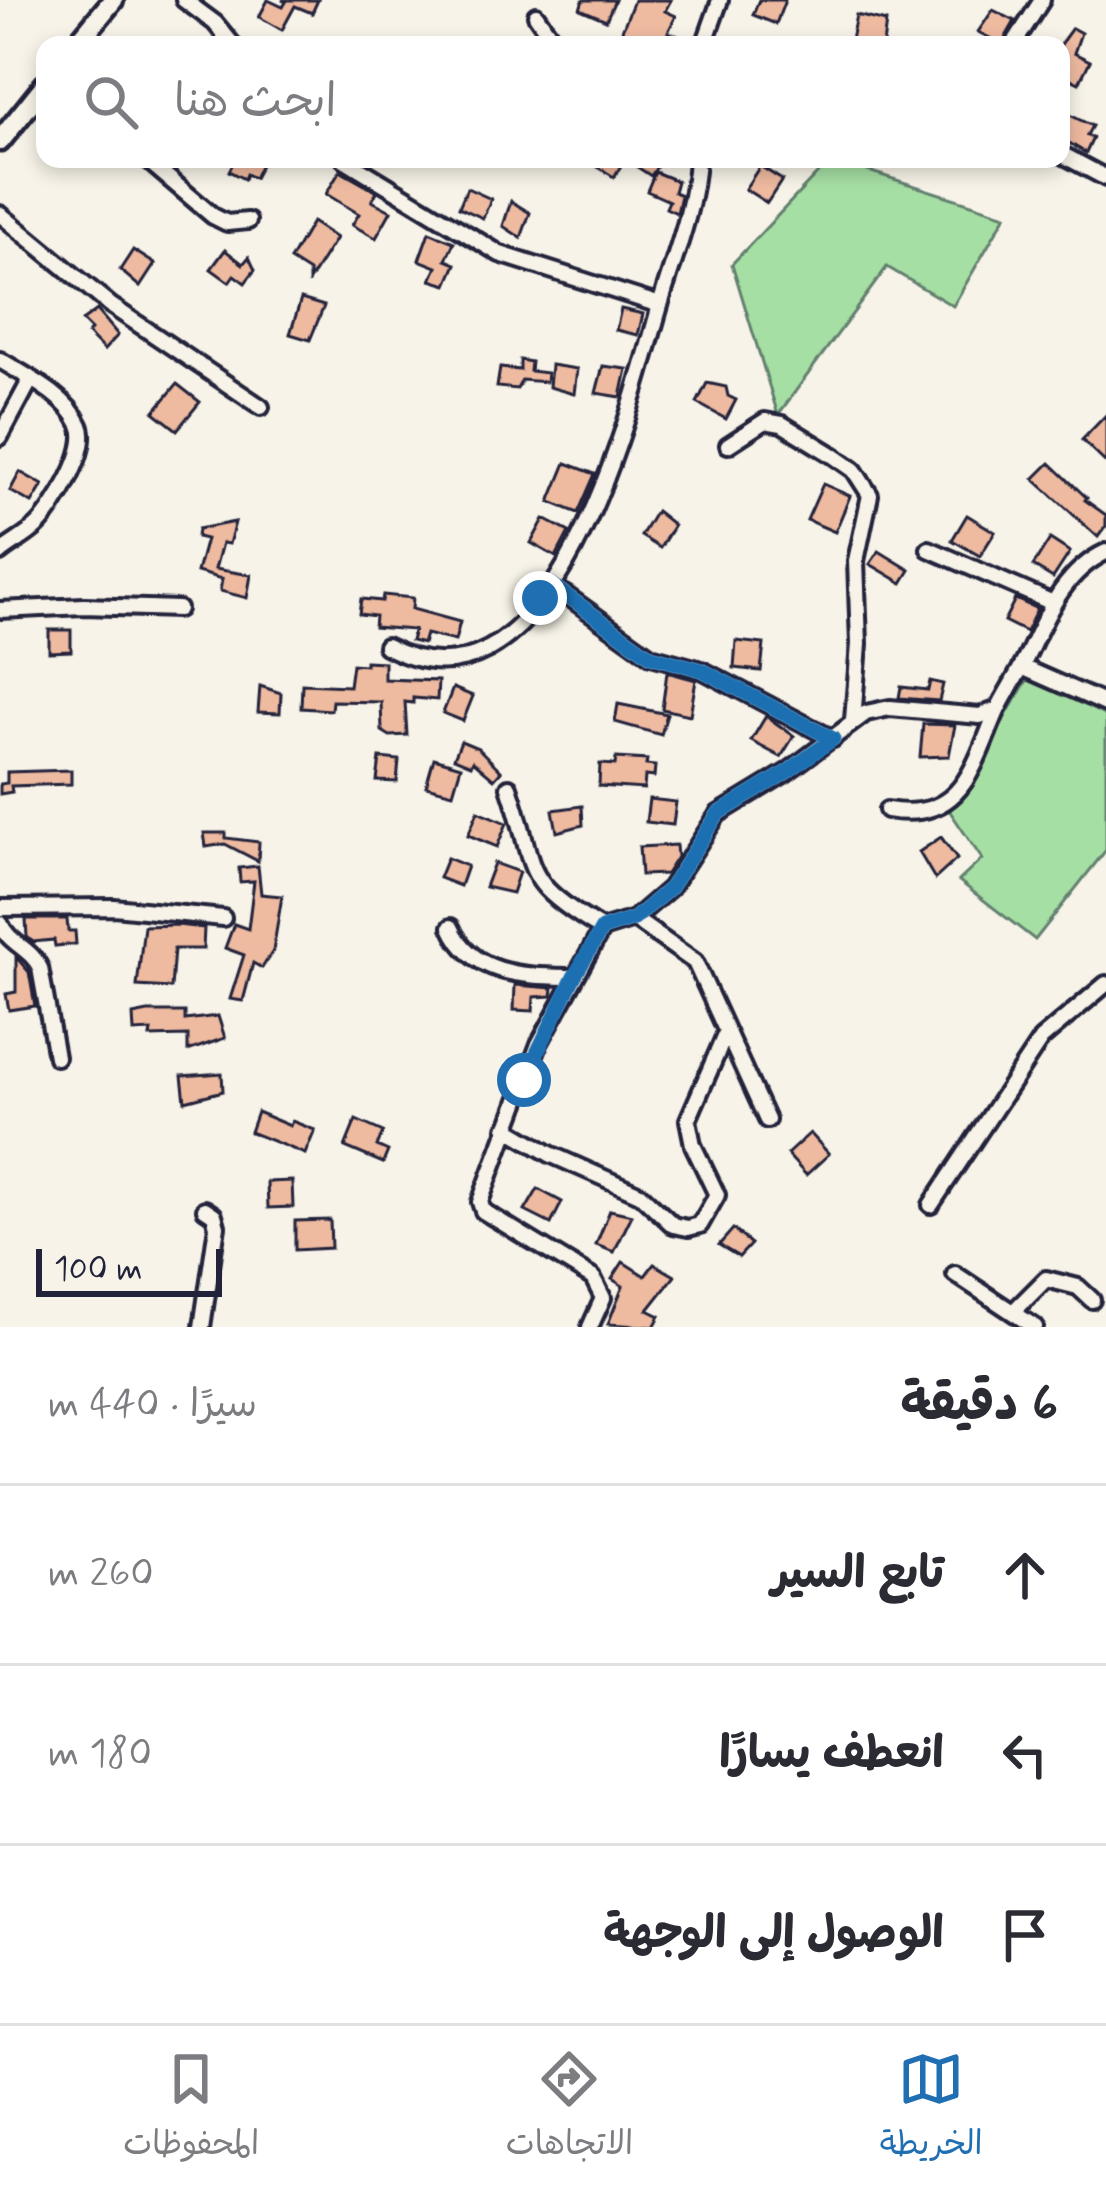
<!DOCTYPE html>
<html lang="ar">
<head>
<meta charset="utf-8">
<style>
  body { margin:0; font-family:Mynerve,"Playpen Sans Arabic",sans-serif; background:#f7f7f7; color:#2b2b33; direction:rtl }
  .scale { position:absolute; left:36px; bottom:30px; width:186px; box-sizing:border-box; padding-left:12px; border:6px solid #22223b; border-top:0; font-size:33px; line-height:42px; white-space:nowrap; color:#22223b; -webkit-text-stroke:9px #f7f3e8; paint-order:stroke }
  .stop { position:absolute; width:36px; height:36px; margin:-27px; border:9px solid #1f6fb2; border-radius:50%; background:#fff }
  .stop.end { background:#1f6fb2; border-color:#fff; box-shadow:0 3px 12px #0008 }
  .list { margin:0; padding:0; list-style:none }
  h2 { display:flex; justify-content:space-between; align-items:center; height:156px; margin:0; padding:0 48px; font-size:51px }
  h2 small { font-size:39px; font-weight:400; color:#7c7c81 }
  .list li { display:grid; grid-template-columns:78px 1fr auto; gap:36px; align-items:center; box-sizing:border-box; height:180px; padding:0 48px; border-top:3px solid #e1e1e2 }
  .list b { display:block; font-size:45px; white-space:nowrap }
  .list em { font-size:39px; font-style:normal; color:#7c7c81 }
  .icon { flex:none; width:66px; height:66px; fill:none; stroke:currentColor; stroke-width:2; stroke-linecap:round; stroke-linejoin:round }
  .map { position:relative; flex:none; width:1106px; height:1327px; overflow:hidden; direction:ltr }
  .search { position:absolute; background:#fff; box-shadow:0 6px 18px #0003; left:36px; right:36px; top:36px; height:132px; display:flex; align-items:center; gap:30px; box-sizing:border-box; padding:0 42px; border-radius:24px; color:#7c7c81; font-size:45px }
  .sheet { height:696px; background:#fff }
  nav { display:flex; justify-content:space-around; align-items:center; box-sizing:border-box; height:168px; border-top:3px solid #e1e1e2; background:#fff; font-size:33px; color:#7c7c81 }
  nav a { display:grid; justify-items:center; gap:6px }
  nav .on { color:#1f6fb2 }
  .map>svg:first-child { display:block }
</style>
</head>
<body>
<div class="map">
<svg width="1106" height="1327" viewBox="0 0 1106 1327">
  <rect width="100%" height="100%" fill="#f7f3e8"/>
  <filter id="ink" filterUnits="userSpaceOnUse"><feTurbulence type="fractalNoise" baseFrequency=".00833" numOctaves="2"/><feDisplacementMap in="SourceGraphic" scale="24" xChannelSelector="R" yChannelSelector="G"/><feConvolveMatrix kernelMatrix="1 2 1 2 8 2 1 2 1" color-interpolation-filters="sRGB"/></filter>
  <g filter="url(#ink)">
    <!-- green -->
    <g fill="#a6dfa4" stroke="#648070" stroke-width="3">
      <path d="M831,159L1006,215L953,306L887,267L778,415L732,264Z"/>
      <path d="M1029,677L1106,716V850L1035,940L959,881L982,859L949,810Z"/>
    </g>
    <!-- building -->
    <g fill="#eebaa0" stroke="#22223b" stroke-width="3">
      <path d="M268,0L283,7L286,2L282,0H318L312,13L295,6L282,30L259,17Z"/>
      <path d="M583,0H615L606,20L580,9Z"/>
      <path d="M634,0H671L665,11L676,16L668,32L693,42V45H638L619,38Z"/>
      <path d="M759,0H785L776,24L753,15Z"/>
      <path d="M993,10L1015,21L1002,44L978,32Z"/>
      <path d="M856,15L886,22L883,45H850Z"/>
      <path d="M1072,28L1081,33L1074,53L1090,61L1079,83L1061,74V43Z"/>
      <path d="M1068,114L1092,126L1087,135L1093,138L1086,153L1061,138Z"/>
      <path d="M235,159H264L254,178L246,174L244,179L229,171Z"/>
      <path d="M585,159H648L658,165L651,176L625,159L614,177Z"/>
      <path d="M760,166L782,180L767,203L745,189Z"/>
      <path d="M340,171L377,192L372,201L391,211L376,238L352,225L359,214L326,194Z"/>
      <path d="M655,172L677,181L674,192L681,195L677,213L666,208L669,201L647,191Z"/>
      <path d="M467,188L491,199L483,218L459,207Z"/>
      <path d="M511,201L530,213L521,238L503,226Z"/>
      <path d="M312,222L336,238L309,281V272L290,260Z"/>
      <path d="M429,232L454,242L446,260L456,264L447,285L431,280L437,267L419,260Z"/>
      <path d="M133,250L155,264L140,287L120,270Z"/>
      <path d="M225,250L243,264L249,257L255,270L245,283L234,275L229,282L211,269Z"/>
      <path d="M301,299L324,306L310,340L290,334Z"/>
      <path d="M621,309L643,314L638,335L616,330Z"/>
      <path d="M97,310L118,335L104,350L88,334L91,330L82,321Z"/>
      <path d="M520,360L531,362L530,371L547,373L546,382L522,380L517,389L497,387L500,368L520,370Z"/>
      <path d="M551,365L577,369L574,394L549,387Z"/>
      <path d="M603,366L627,369L621,397L596,393Z"/>
      <path d="M707,383L726,387L728,396L736,400L726,419L697,403Z"/>
      <path d="M177,384L200,402L177,430L154,412Z"/>
      <path d="M1106,415V463L1082,440Z"/>
      <path d="M566,463L595,474L578,513L550,502Z"/>
      <path d="M1050,463L1087,498L1085,500L1106,515V526L1098,537L1034,479Z"/>
      <path d="M20,472L43,485L32,503L10,491Z"/>
      <path d="M823,484L850,496L835,532L807,520Z"/>
      <path d="M656,511L674,525L660,548L641,536Z"/>
      <path d="M967,515L995,532L980,556L952,540Z"/>
      <path d="M544,519L569,532L556,557L531,543Z"/>
      <path d="M235,522L229,544L222,543L215,569L251,575L247,598L220,591L222,579L197,572L206,539L197,537L198,529Z"/>
      <path d="M1050,539L1070,552L1053,578L1033,566Z"/>
      <path d="M879,551L910,570L902,583L870,564Z"/>
      <path d="M383,595L413,598L412,609L460,622L455,641L426,634L423,644L411,641L414,630L374,627L375,616L359,614L361,599L382,601Z"/>
      <path d="M1015,599L1037,609L1026,632L1004,621Z"/>
      <path d="M49,630H71V651L49,652Z"/>
      <path d="M736,641L764,644L761,671L734,668Z"/>
      <path d="M365,661L384,662V679L438,681L437,700L413,698V703L405,702L407,735L390,736L382,731L381,702L332,701L331,710L301,708L302,684L349,686L352,664L365,665Z"/>
      <path d="M667,672L696,680L690,715L662,709Z"/>
      <path d="M930,681L943,684L939,701L899,698L901,687L928,690Z"/>
      <path d="M260,686L281,693L280,713L258,712Z"/>
      <path d="M453,688L473,696L463,721L443,713Z"/>
      <path d="M618,704L667,714L661,735L615,722Z"/>
      <path d="M766,716L794,736L781,757L751,741Z"/>
      <path d="M923,724L955,725L949,756L920,757Z"/>
      <path d="M461,741L478,748L501,771L494,779L473,761L471,765L454,758Z"/>
      <path d="M380,758L399,760L397,782L377,781Z"/>
      <path d="M434,758L461,766L453,793L426,786Z"/>
      <path d="M616,758L647,760L646,765L655,766L654,777L645,776L644,789L599,786L600,764L615,765Z"/>
      <path d="M71,770V784L11,786L12,792L0,794V784L7,783V772Z"/>
      <path d="M649,799L676,802L673,825L646,822Z"/>
      <path d="M582,806L583,825L557,832L553,810Z"/>
      <path d="M478,811L507,823L497,847L468,835Z"/>
      <path d="M204,833H226V838L259,842L258,861L225,844L206,847Z"/>
      <path d="M941,837L957,859L935,879L919,852Z"/>
      <path d="M676,845L677,857L666,874L641,875L639,847Z"/>
      <path d="M447,858L467,866L460,886L439,878Z"/>
      <path d="M494,863L519,872L512,893L485,887Z"/>
      <path d="M258,866L261,894L282,896L273,951L262,968L253,963L243,1001L230,999L244,955L225,948L234,924L248,929L254,881L240,882L239,868Z"/>
      <path d="M26,919H67L68,931H75L76,944L55,946L54,940L33,942L27,937Z"/>
      <path d="M177,925L204,928L203,949H174L171,988L137,986L144,926Z"/>
      <path d="M16,957L29,972L35,1006L9,1010L6,994L16,992Z"/>
      <path d="M515,985L553,988L552,996L534,997L533,1011L514,1010Z"/>
      <path d="M148,1012H185V1020L218,1016L225,1038L188,1051V1036L150,1037L151,1031L134,1032L133,1015Z"/>
      <path d="M222,1073L223,1091L185,1101L182,1076Z"/>
      <path d="M257,1112L290,1126L292,1121L315,1130L305,1154L250,1132Z"/>
      <path d="M356,1120L383,1132L377,1146L388,1151L383,1163L345,1147Z"/>
      <path d="M810,1133L829,1154L806,1175L787,1154Z"/>
      <path d="M292,1181L293,1207L268,1208L267,1182Z"/>
      <path d="M538,1189L562,1202L551,1224L525,1211Z"/>
      <path d="M610,1210L632,1215L614,1252L596,1245Z"/>
      <path d="M330,1220L331,1248L295,1250V1221Z"/>
      <path d="M733,1229L751,1244L739,1257L719,1245Z"/>
      <path d="M623,1262L645,1276L654,1264L675,1276L648,1310L660,1316L654,1327L608,1324L623,1286L612,1279Z"/>
    </g>
    <g fill="none" stroke-linecap="round" stroke-linejoin="round">
      <!-- street casing -->
      <g stroke="#22223b" stroke-width="22">
        <g id="street">
          <path d="M184,0L215,23L233,45"/>
          <path d="M536,15L551,37L562,45"/>
          <path d="M704,45L720,0"/>
          <path d="M1013,45L1042,0"/>
          <path d="M1061,154L1106,178"/>
          <path d="M146,159L213,216L227,223L248,221"/>
          <path d="M344,159L500,254L660,305"/>
          <path d="M0,214L110,305L261,407"/>
          <path d="M0,360C26,376 67,396 80,425C91,449 55,508 38,525C27,536 12,543 0,553"/>
          <path d="M0,437L31,379"/>
          <path d="M728,445L765,421L782,424L831,454L854,470L870,495L856,561L859,644L853,720"/>
          <path d="M929,549L1053,603"/>
          <path d="M552,585L651,656L702,670L833,739"/>
          <path d="M0,610L84,606L178,609"/>
          <path d="M386,646C552,735 629,413 659,309C673,259 694,212 697,159"/>
          <path d="M1022,667L1106,704"/>
          <path d="M509,787C539,873 516,878 602,929L634,919L670,888L718,814L787,772L866,713L890,708L980,716L998,709"/>
          <path d="M887,810C962,823 973,767 997,711C1005,694 1016,678 1024,662C1045,620 1061,573 1106,552"/>
          <path d="M0,908L114,907L223,918"/>
          <path d="M634,919L695,962L767,1120"/>
          <path d="M0,923C9,944 31,948 40,968L56,1057"/>
          <path d="M451,927C473,977 526,976 573,977"/>
          <path d="M506,1128L550,1154L640,1194L673,1225L688,1228L700,1225L717,1195L693,1145L688,1120L725,1035"/>
          <path d="M931,1205L1041,1039L1106,984"/>
          <path d="M955,1274L1035,1327"/>
          <path d="M1013,1312L1046,1279L1078,1287L1092,1300"/>
          <path d="M202,1327L217,1226L214,1215L205,1209"/>
          <path d="M590,1327L603,1298L593,1278L483,1211L480,1202L539,1044L602,929"/>
        </g>
      </g>
      <!-- secondary casing -->
      <g stroke="#22223b" stroke-width="27">
        <g id="secondary">
          <path d="M76,45L113,0"/>
          <path d="M0,141L45,85"/>
        </g>
      </g>
      <!-- street -->
      <use href="#street" stroke="#f7f3e8" stroke-width="14"/>
      <!-- secondary -->
      <use href="#secondary" stroke="#f7f3e8" stroke-width="18"/>
    </g>
  </g>
  <g fill="none" stroke-linecap="round" stroke-linejoin="round" filter="url(#ink)">
    <!-- route -->
    <path stroke="#1f6fb2" stroke-width="15" d="M524,1080L574,977L602,929L634,919L670,888L718,814L787,772L833,739L702,670L651,656L552,585L540,598"/>
  </g>
</svg>
<div class="scale">100 m</div>
<div class="stop" style="left:524px;top:1080px"></div>
<div class="stop end" style="left:540px;top:598px"></div>
<div class="search"><svg class="icon" aria-label="search" viewBox="0 0 24 24"><circle cx="10" cy="10" r="6"/><path d="M15 15l6 6"/></svg>ابحث هنا</div>
</div>
<section class="sheet">
<h2>6 دقيقة<small>سيرًا · 440 m</small></h2>
<ul class="list">
<li><svg class="icon" aria-label="ahead" viewBox="0 0 24 24"><path d="M12 20V5M6 11l6-6 6 6"/></svg><div><b>تابع السير</b></div><em>260 m</em></li>
<li><svg class="icon" aria-label="left" viewBox="0 0 24 24"><path d="M17 20v-9H6M10 6l-5 5 5 5"/></svg><div><b>انعطف يسارًا</b></div><em>180 m</em></li>
<li><svg class="icon" aria-label="arrive" viewBox="0 0 24 24"><path d="M6 21V4h12l-3 4 3 4H6"/></svg><div><b>الوصول إلى الوجهة</b></div></li>
</ul>
</section>
<nav>
<a class="on"><svg class="icon" aria-label="map" viewBox="0 0 24 24"><path d="M3 6l6-2 6 2 6-2v14l-6 2-6-2-6 2zM9 4v14M15 6v14"/></svg>الخريطة</a>
<a><svg class="icon" aria-label="directions" viewBox="0 0 24 24"><path d="M12 3l9 9-9 9-9-9zM9 14v-3h6M13 9l2 2-2 2"/></svg>الاتجاهات</a>
<a><svg class="icon" aria-label="saved" viewBox="0 0 24 24"><path d="M7 4h10v16l-5-4-5 4z"/></svg>المحفوظات</a>
</nav>
</body>
</html>
